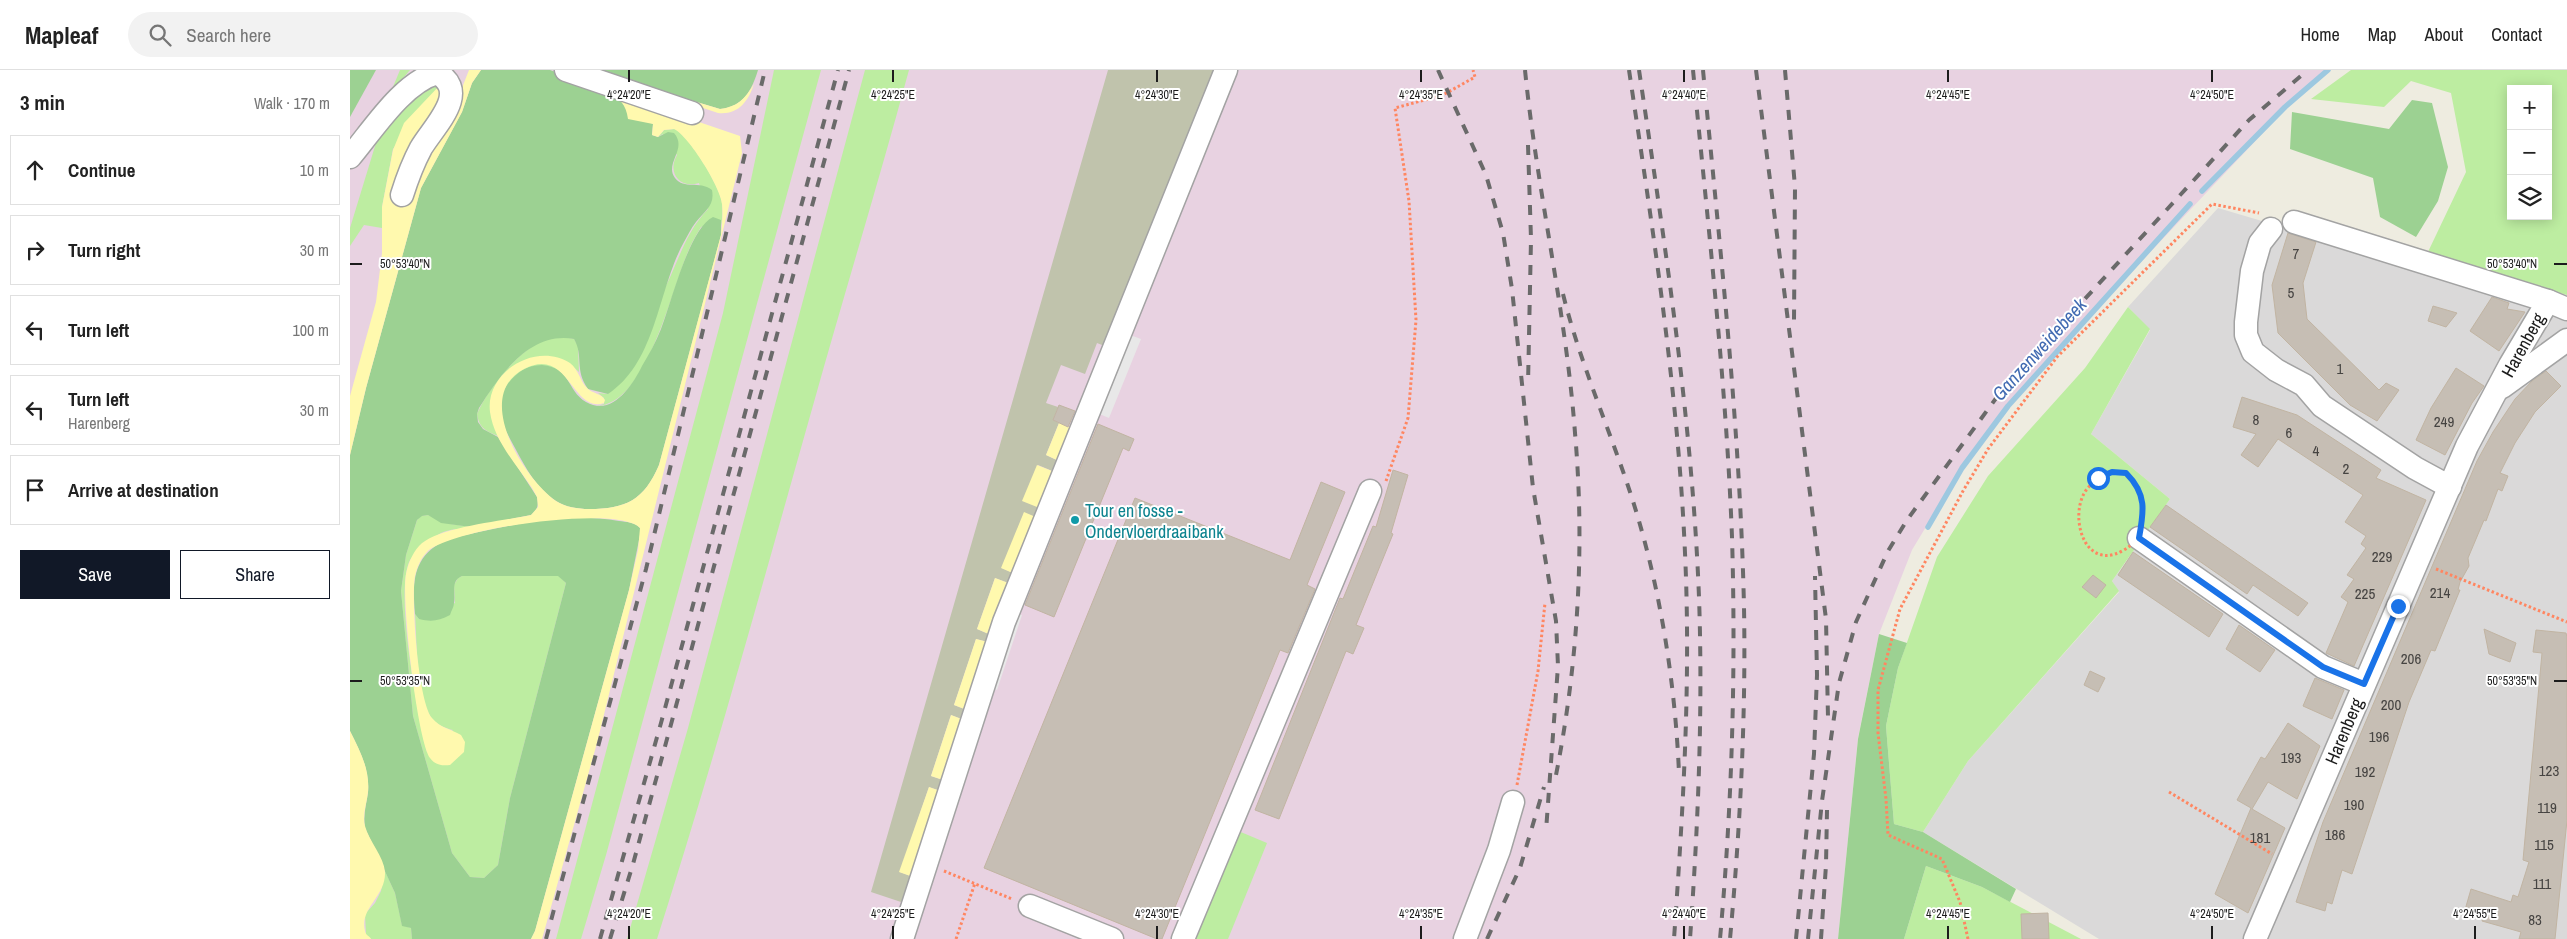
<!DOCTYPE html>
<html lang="en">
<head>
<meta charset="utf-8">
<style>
  body { margin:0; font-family:"Archivo Narrow",sans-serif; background:#f2f2f2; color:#222 }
  .controls { position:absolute; right:15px; top:15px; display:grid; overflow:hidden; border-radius:0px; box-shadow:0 2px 12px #0003 }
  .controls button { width:45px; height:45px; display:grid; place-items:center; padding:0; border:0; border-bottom:1px solid #e0e0e0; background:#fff; color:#222; font:25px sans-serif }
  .stop { position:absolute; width:15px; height:15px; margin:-11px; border:4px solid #1a73e8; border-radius:50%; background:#fff }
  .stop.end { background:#1a73e8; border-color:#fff; box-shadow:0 1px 5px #0008 }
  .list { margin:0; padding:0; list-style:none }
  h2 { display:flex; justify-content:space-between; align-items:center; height:65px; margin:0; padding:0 20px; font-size:21px }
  h2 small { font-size:16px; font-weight:400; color:#767676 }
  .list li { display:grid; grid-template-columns:32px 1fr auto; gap:15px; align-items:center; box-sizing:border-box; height:70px; margin:0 10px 10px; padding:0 10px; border:1px solid #e0e0e0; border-radius:0px }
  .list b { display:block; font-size:19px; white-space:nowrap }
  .list p { margin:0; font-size:16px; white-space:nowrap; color:#767676 }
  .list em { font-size:16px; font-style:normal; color:#767676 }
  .actions { display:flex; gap:10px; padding:15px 20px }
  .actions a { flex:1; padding:11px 0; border:1px solid #111827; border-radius:0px; text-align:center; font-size:18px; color:#111827 }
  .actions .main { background:#111827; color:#fff }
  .icon { flex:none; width:28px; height:28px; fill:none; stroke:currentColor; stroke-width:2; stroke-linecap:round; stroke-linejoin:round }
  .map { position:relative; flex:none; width:2217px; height:869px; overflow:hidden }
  header { display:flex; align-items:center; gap:30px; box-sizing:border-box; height:70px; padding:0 25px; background:#fff; border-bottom:1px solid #e0e0e0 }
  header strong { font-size:24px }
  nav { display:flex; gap:28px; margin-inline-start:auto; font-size:18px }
  .search { width:350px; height:45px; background:#f2f2f2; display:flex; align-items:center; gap:12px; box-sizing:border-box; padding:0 18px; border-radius:28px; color:#767676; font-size:19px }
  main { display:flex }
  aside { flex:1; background:#fff }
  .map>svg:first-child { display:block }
</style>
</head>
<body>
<header>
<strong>Mapleaf</strong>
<div class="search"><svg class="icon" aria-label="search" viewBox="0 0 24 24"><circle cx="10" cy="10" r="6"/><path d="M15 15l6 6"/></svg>Search here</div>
<nav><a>Home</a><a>Map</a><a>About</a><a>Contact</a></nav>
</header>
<main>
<aside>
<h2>3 min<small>Walk · 170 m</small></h2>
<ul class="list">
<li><svg class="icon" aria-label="ahead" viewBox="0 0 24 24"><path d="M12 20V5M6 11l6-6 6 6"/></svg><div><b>Continue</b></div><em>10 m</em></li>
<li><svg class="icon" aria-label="right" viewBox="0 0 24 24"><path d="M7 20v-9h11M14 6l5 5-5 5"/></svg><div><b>Turn right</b></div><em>30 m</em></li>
<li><svg class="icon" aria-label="left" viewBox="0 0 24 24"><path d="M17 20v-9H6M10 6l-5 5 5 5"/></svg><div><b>Turn left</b></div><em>100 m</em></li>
<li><svg class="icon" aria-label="left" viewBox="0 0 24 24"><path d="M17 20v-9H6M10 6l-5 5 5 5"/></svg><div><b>Turn left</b><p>Harenberg</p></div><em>30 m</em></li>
<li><svg class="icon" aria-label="arrive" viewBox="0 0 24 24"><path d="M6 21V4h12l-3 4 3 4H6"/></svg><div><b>Arrive at destination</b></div></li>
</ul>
<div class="actions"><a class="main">Save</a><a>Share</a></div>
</aside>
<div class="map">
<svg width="2217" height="869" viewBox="0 0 2217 869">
  <rect width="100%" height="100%" fill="#eeece0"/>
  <!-- residential -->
  <path fill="#dad9d9" d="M1868,138L2217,241V869H1749L1573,762L1618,691L1769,522L1762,511L1820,429L1741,364L1800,260L1778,237Z"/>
  <!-- industrial -->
  <path fill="#e8d2e1" d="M0,0H1976L1962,11L1701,287L1621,382L1562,480L1529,564L1508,668L1488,869H0Z"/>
  <!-- construction -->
  <path fill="#c0c3ac" d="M758,0H866L757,277L747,273L735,304L711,295L696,333L708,337L703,350L709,353L696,385L711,392L707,403L688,395L692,439L688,448L674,443L652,498L665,504L661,514L645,508L627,559L641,565L638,572L626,569L604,635L617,640L614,650L601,645L581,706L596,711L593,722L579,717L550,802L566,808L557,834L521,822Z"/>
  <!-- grass -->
  <g fill="#bdeda1" fill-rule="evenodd">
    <path d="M50,0H60L40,24Z"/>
    <path d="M424,0H471L256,785L231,869H206L373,243Z"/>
    <path d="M515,0H559C529,111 495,221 464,332C413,512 364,691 307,869H277L338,658Z"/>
    <path d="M2001,0H2217V225L2077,184L2116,102L2101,23L2061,11L2034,37L1961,29ZM2161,19H2198V146H2161Z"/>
    <path d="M75,12L89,16L43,79L32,137V158L14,155L0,176V158L29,63Z"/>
    <path d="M325,59C340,67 369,115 372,132C373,140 372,149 372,156L371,150L351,157C347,164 343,170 340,177C322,216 298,334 247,336L254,334V328L248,323L258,324C279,285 303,246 321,205C332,180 339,159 358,139L349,113C329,119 317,102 327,85L313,64L308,67L314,60Z"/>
    <path d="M1778,237L1800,259L1741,364L1820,429L1762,511L1769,521L1618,691L1573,762L1544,754L1536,656L1548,598L1587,487L1638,406L1735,298Z"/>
    <path d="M214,267L224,269L228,276L229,302L220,294L140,340L148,366C136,361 129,358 127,344C138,319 169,279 195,270C200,268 208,268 214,267Z"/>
    <path d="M78,445L101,454L121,457C112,459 99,459 91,463C85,466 63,485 60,490C44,522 68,645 77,682L103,660C94,658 85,654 80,646C66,620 67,573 65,544L69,549L105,533L104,515L108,508L112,506H209L216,513L160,728L148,795L134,808L120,807L102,783L63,646L51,521L56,485L67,450L71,446Z"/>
    <path d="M886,760L917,773L878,869H840Z"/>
    <path d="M1576,796L1632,817L1731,869H1554Z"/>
    <path d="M35,801L45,823L52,855L61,858L62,869H21L16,865L15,844L25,833L31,821Z"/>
  </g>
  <!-- forest -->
  <g fill="#9cd192">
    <path d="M0,0H26L0,47Z"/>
    <path d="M131,0H200L258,21L271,30L277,40L303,54L302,65L308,67L318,62L324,63C338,79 314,93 325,108C334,120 349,110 362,120C365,136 355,140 346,152C341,158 338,165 334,172C308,218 307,292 258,324L238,319C224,299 234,286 224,269C180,261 150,305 129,338L127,344L128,352L133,359L148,367L187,427C189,436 187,440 181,445L121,457L91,453L78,445L72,446L67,450L56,485L51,521L63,646L102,783L120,807L134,808L148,795L160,728L216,513L208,506H112C100,511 106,523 104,533C104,537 101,541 100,545C89,551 81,552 69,549L65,544C62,510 63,485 98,469C153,457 211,441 269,451C276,452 285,452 290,458V465L279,520L185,861L181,869H62L61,858L52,856L45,823L15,758C13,746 16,735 18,723C20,700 10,681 0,661V385L16,318L71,118L112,42L122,13Z"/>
    <path d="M240,0H408C402,20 393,37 370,39Z"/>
    <path d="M2062,30L2082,33L2098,97L2088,131L2066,167L2030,147L2023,108L1940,79L1942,42L2039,59Z"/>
    <path d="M363,147L371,150V165L309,395C294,430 276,439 239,439C228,439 215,437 206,431C187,419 175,397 165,378C157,363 148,349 150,332C152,319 161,308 171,301C177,297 184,295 192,295C222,298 216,320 236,332C262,347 282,316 292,296C299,284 306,272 311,259C321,234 339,158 363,147Z"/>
    <path d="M1529,564L1557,573L1548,598L1536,656L1544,754L1573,762L1666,819L1660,832L1632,817L1576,796L1554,869H1488L1508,669Z"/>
  </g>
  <!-- sand -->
  <g fill="#fff9ae">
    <path d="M119,0H131L122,13L112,42L71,118L16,318L0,385V326L26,232L32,183V137L43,80L54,53L89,16L108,28Z"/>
    <path d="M240,0L370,39C387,37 395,29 404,14C398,32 388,45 368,43Z"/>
    <path d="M258,21L390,66L392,83L247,673L192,869H181L185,861L279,520L288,480L290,458C268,434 99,459 77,482C71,488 67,497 65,506C61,529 68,631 82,648C90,658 101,659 111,665L115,672L114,682L100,695C92,696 85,695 80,688C67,669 51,528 56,504C58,494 62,484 69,476C86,457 154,451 181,445L188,437L187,427L182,418C167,395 144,371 140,342C135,302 186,271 220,293C229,300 230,311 237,318C243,324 251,323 255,330L254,333C222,344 219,275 174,299C122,326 174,409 206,431C215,437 228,439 239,439C276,439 294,430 309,395L371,165C372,155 373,144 372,134C371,118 339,66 324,59L314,60L308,67L302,65L303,54L278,49C276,34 270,29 258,21Z"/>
    <path d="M709,353L725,359L711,392L696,385Z"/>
    <path d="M687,395L707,403L692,439L672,431Z"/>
    <path d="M674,442L688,448L665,504L651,498Z"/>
    <path d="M645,508L661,514L641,565L627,559Z"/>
    <path d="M626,569L638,572L617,640L604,635Z"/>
    <path d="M601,645L614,650L596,711L581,706Z"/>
    <path d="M0,661C10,681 20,699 18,722C17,733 12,745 15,756C19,771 34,787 35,802C36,827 9,838 15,861C16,866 20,866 21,869H0Z"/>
    <path d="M579,717L593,722L566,808L549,802Z"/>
  </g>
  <!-- parking -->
  <g fill="#e8e8e8">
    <path d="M780,265L791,269L759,348L747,343Z"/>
    <path d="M666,543L672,545L647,620L641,618Z"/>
  </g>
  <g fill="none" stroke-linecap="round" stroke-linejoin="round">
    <!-- stream -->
    <g stroke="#9dc8e0" stroke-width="5.5">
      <path d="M1852,121L1935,37L1978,0"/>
      <path d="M1578,457L1612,398L1658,336L1840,134"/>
    </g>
  </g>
  <!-- building -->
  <g fill="#c6beb4" stroke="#c1b4a2">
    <path d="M1938,163L1966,172L1953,213L1957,249L2029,320L2036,313L2049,320L2027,351L2000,335L1928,263L1922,215Z"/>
    <path d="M2142,227L2159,233L2157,239L2175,242L2149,281L2120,261Z"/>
    <path d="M2083,236L2107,243L2096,257L2078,251Z"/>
    <path d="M2106,298L2134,316L2122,333L2095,385L2066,370L2081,338Z"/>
    <path d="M2196,301L2211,316L2185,342L2165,373L2150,403L2158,406L2152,421L2148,419L2136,451L2134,450L2118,488L2119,496L2110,512L2108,520H2110L2085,581L2081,580L2059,632L2002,804L1992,800L1982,834L1977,832L1975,841L1946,832L1973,752L2127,391L2143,362L2165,329L2182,311Z"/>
    <path d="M1892,327L1947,345L2031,400L2026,408L2076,430L2004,596L1976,583L1998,532L1991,527L2004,509L1997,505L2016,478L2011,474L2016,466L1995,452L2013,425L1928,369L1908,397L1891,385L1906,364L1883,357Z"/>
    <path d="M709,335L725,341L718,357L703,350Z"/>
    <path d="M748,354L784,369L779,381L773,378L704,547L675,535Z"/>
    <path d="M1043,400L1058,405L1041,463L1043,464L1006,555L1014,558L1003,584L996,581L929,749L905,740L990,528L993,529L1023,456L1026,457Z"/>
    <path d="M971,412L995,422L957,515L965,519L938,583L930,580L812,869H807L634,798L785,428L940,490Z"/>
    <path d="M1816,435L1958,533L1948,546L1903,515L1897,524L1800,457Z"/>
    <path d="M1783,482L1873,544L1859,567L1768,505Z"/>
    <path d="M1743,505L1756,515L1746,528L1732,517Z"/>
    <path d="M1889,555L1925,580L1910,602L1876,579Z"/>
    <path d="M2134,559L2166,573L2160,592L2139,584Z"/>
    <path d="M2186,560L2216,563L2217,567V750L2205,869H2169L2171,862L2132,851L2134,845L2115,840L2121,819L2161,832L2163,825L2168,827L2179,792L2173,790L2192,583L2183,582Z"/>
    <path d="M1740,601L1755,608L1748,622L1734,615Z"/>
    <path d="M1965,608L1994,620L1982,649L1953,636Z"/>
    <path d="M1938,653L1970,676L1947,729L1918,712L1902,739L1935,758L1898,843L1865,824L1901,738L1887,730L1911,687L1915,689Z"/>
    <path d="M1698,843L1699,869H1672L1671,844Z"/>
  </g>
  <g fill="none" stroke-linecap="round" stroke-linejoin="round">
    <!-- minor casing -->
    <g stroke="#a3a3a3" stroke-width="25">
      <g id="minor">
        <path d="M216,0L342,43"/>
        <path d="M0,87C23,60 52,13 87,3C121,22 84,56 71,78C63,93 57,109 52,125"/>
        <path d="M1944,152L2198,231L2217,239"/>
        <path d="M1921,159L1910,173L1902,201L1896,252V265L1903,282L1926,300L1954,315L1972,336L2065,398L2100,417"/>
        <path d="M2152,317L2217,270"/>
        <path d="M1789,468L1973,597L2014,614"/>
        <path d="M680,836L762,869"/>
        <path d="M552,869L654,552L876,0"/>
        <path d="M833,869L1020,421"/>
        <path d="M1115,869L1149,780L1163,732"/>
        <path d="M1905,869L2117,376L2160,295L2198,231"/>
      </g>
    </g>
    <!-- path -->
    <g stroke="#ff8661" stroke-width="3" stroke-dasharray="2.5 2.5" stroke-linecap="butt">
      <path d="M1762,403H1776C1792,419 1794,429 1792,451C1790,467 1785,474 1772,481C1733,502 1718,443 1737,419C1744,410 1752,407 1762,403Z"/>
      <path d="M1036,411L1058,348L1066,250L1059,131L1045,38L1093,25L1125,7L1123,0"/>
      <path d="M2086,499L2217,552"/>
      <path d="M1167,715L1188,601L1195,533"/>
      <path d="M1819,722L1922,784"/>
      <path d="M594,801L662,829"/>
      <path d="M606,869L625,813"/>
      <path d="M1618,869L1610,832L1592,789L1538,765L1536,729L1528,663V620L1550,539L1613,421L1638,379L1707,287L1862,134L1909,143"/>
    </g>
    <!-- minor -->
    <use href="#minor" stroke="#fff" stroke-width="22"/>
    <!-- rail -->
    <g stroke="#6a6a6a" stroke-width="4" stroke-dasharray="10 10" stroke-linecap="butt">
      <path d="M1088,0L1136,105L1153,163L1162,219L1183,418L1206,551L1208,596L1196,761"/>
      <path d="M1175,0C1187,121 1216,241 1225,363C1235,477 1228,593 1206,705"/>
      <path d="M1279,0C1303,161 1328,321 1335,483C1341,612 1333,740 1324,869"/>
      <path d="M1289,0C1315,175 1342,350 1349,527C1353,641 1348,756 1340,869"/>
      <path d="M1343,0C1358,155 1376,311 1382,467C1386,601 1382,735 1370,869"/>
      <path d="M1353,0C1370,179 1390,357 1394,537C1396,648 1390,759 1380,869"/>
      <path d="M1406,0L1476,549L1478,648"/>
      <path d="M1435,0L1445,117L1444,251"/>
      <path d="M1178,75L1181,169L1178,315"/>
      <path d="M1213,224C1230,293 1260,360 1282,428C1310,516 1325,611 1329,703"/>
      <path d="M196,869L296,499L415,0"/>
      <path d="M250,869L311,653L488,0"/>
      <path d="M260,869L283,794L499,0"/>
      <path d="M1137,869L1170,798L1194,717"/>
      <path d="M1446,869L1464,684L1467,605L1465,506"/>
      <path d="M1458,869L1472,731L1489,613L1506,552L1538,481L1557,450L1655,316L1899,50L1958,0"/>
      <path d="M1471,869L1476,795L1477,740"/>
    </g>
  </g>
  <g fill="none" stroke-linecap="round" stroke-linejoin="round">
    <!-- route -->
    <path stroke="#1a73e8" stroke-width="6" d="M1748,408L1762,402L1776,403C1797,424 1794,441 1789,468L1973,597L2014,614L2048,536"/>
  </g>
  <!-- ticks -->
  <path fill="none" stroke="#1c1c1c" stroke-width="2" d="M279,0V12M543,0V12M807,0V12M1071,0V12M1334,0V12M1598,0V12M1862,0V12M0,194H12M2204,194H2217M0,611H12M2204,611H2217M279,856V869M543,856V869M807,856V869M1071,856V869M1334,856V869M1598,856V869M1862,856V869M2125,856V869"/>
  <!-- markers -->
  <circle fill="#0f9aa8" stroke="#fff" stroke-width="2" cx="725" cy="450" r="5"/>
  <g text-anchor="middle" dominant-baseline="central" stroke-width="4" stroke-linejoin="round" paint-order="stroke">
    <!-- number labels -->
    <g font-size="15" fill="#464442">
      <text x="1946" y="183">7</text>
      <text x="1941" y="222">5</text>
      <text x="1990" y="298">1</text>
      <text x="1906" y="349">8</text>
      <text x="2094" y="351">249</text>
      <text x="1939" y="362">6</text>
      <text x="1966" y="380">4</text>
      <text x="1996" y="398">2</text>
      <text x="2032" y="486">229</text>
      <text x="2090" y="522">214</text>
      <text x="2015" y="523">225</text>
      <text x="2061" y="588">206</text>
      <text x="2041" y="634">200</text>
      <text x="2029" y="666">196</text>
      <text x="1941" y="687">193</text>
      <text x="2199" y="700">123</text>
      <text x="2015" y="701">192</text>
      <text x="2004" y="734">190</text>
      <text x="2197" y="737">119</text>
      <text x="1985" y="764">186</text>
      <text x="1910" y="767">181</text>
      <text x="2194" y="774">115</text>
      <text x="2192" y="813">111</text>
      <text x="2185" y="849">83</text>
    </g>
    <!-- street labels -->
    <g font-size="18" fill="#1c1c1c" stroke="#fff">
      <text transform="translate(2173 275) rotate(-61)">Harenberg</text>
      <text transform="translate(1994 661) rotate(-67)">Harenberg</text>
    </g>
    <!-- culture labels -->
    <g font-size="18" fill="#0d838f" stroke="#fff" text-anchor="start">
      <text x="735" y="440">Tour en fosse -<tspan x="735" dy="21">Ondervloerdraaibank</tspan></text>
    </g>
    <!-- water labels -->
    <g font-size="19" font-style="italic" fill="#426bb2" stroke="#fff">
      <text transform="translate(1689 279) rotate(-48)">Ganzenweidebeek</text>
    </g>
  </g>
  <g font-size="12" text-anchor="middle" fill="#1c1c1c" stroke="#fff" stroke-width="4" stroke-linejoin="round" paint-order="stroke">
    <text x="279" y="29">4°24'20"E</text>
    <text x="543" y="29">4°24'25"E</text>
    <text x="807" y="29">4°24'30"E</text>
    <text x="1071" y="29">4°24'35"E</text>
    <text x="1334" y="29">4°24'40"E</text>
    <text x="1598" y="29">4°24'45"E</text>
    <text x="1862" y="29">4°24'50"E</text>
    <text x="55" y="198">50°53'40"N</text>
    <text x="2162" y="198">50°53'40"N</text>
    <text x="55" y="615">50°53'35"N</text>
    <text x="2162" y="615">50°53'35"N</text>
    <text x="279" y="848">4°24'20"E</text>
    <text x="543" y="848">4°24'25"E</text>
    <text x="807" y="848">4°24'30"E</text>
    <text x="1071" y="848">4°24'35"E</text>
    <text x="1334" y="848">4°24'40"E</text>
    <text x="1598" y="848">4°24'45"E</text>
    <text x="1862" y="848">4°24'50"E</text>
    <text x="2125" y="848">4°24'55"E</text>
  </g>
</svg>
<div class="controls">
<button>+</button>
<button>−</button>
<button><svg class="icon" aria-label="layers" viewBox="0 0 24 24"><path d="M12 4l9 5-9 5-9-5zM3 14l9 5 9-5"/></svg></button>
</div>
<div class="stop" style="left:1748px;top:408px"></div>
<div class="stop end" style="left:2048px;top:536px"></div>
</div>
</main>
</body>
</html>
